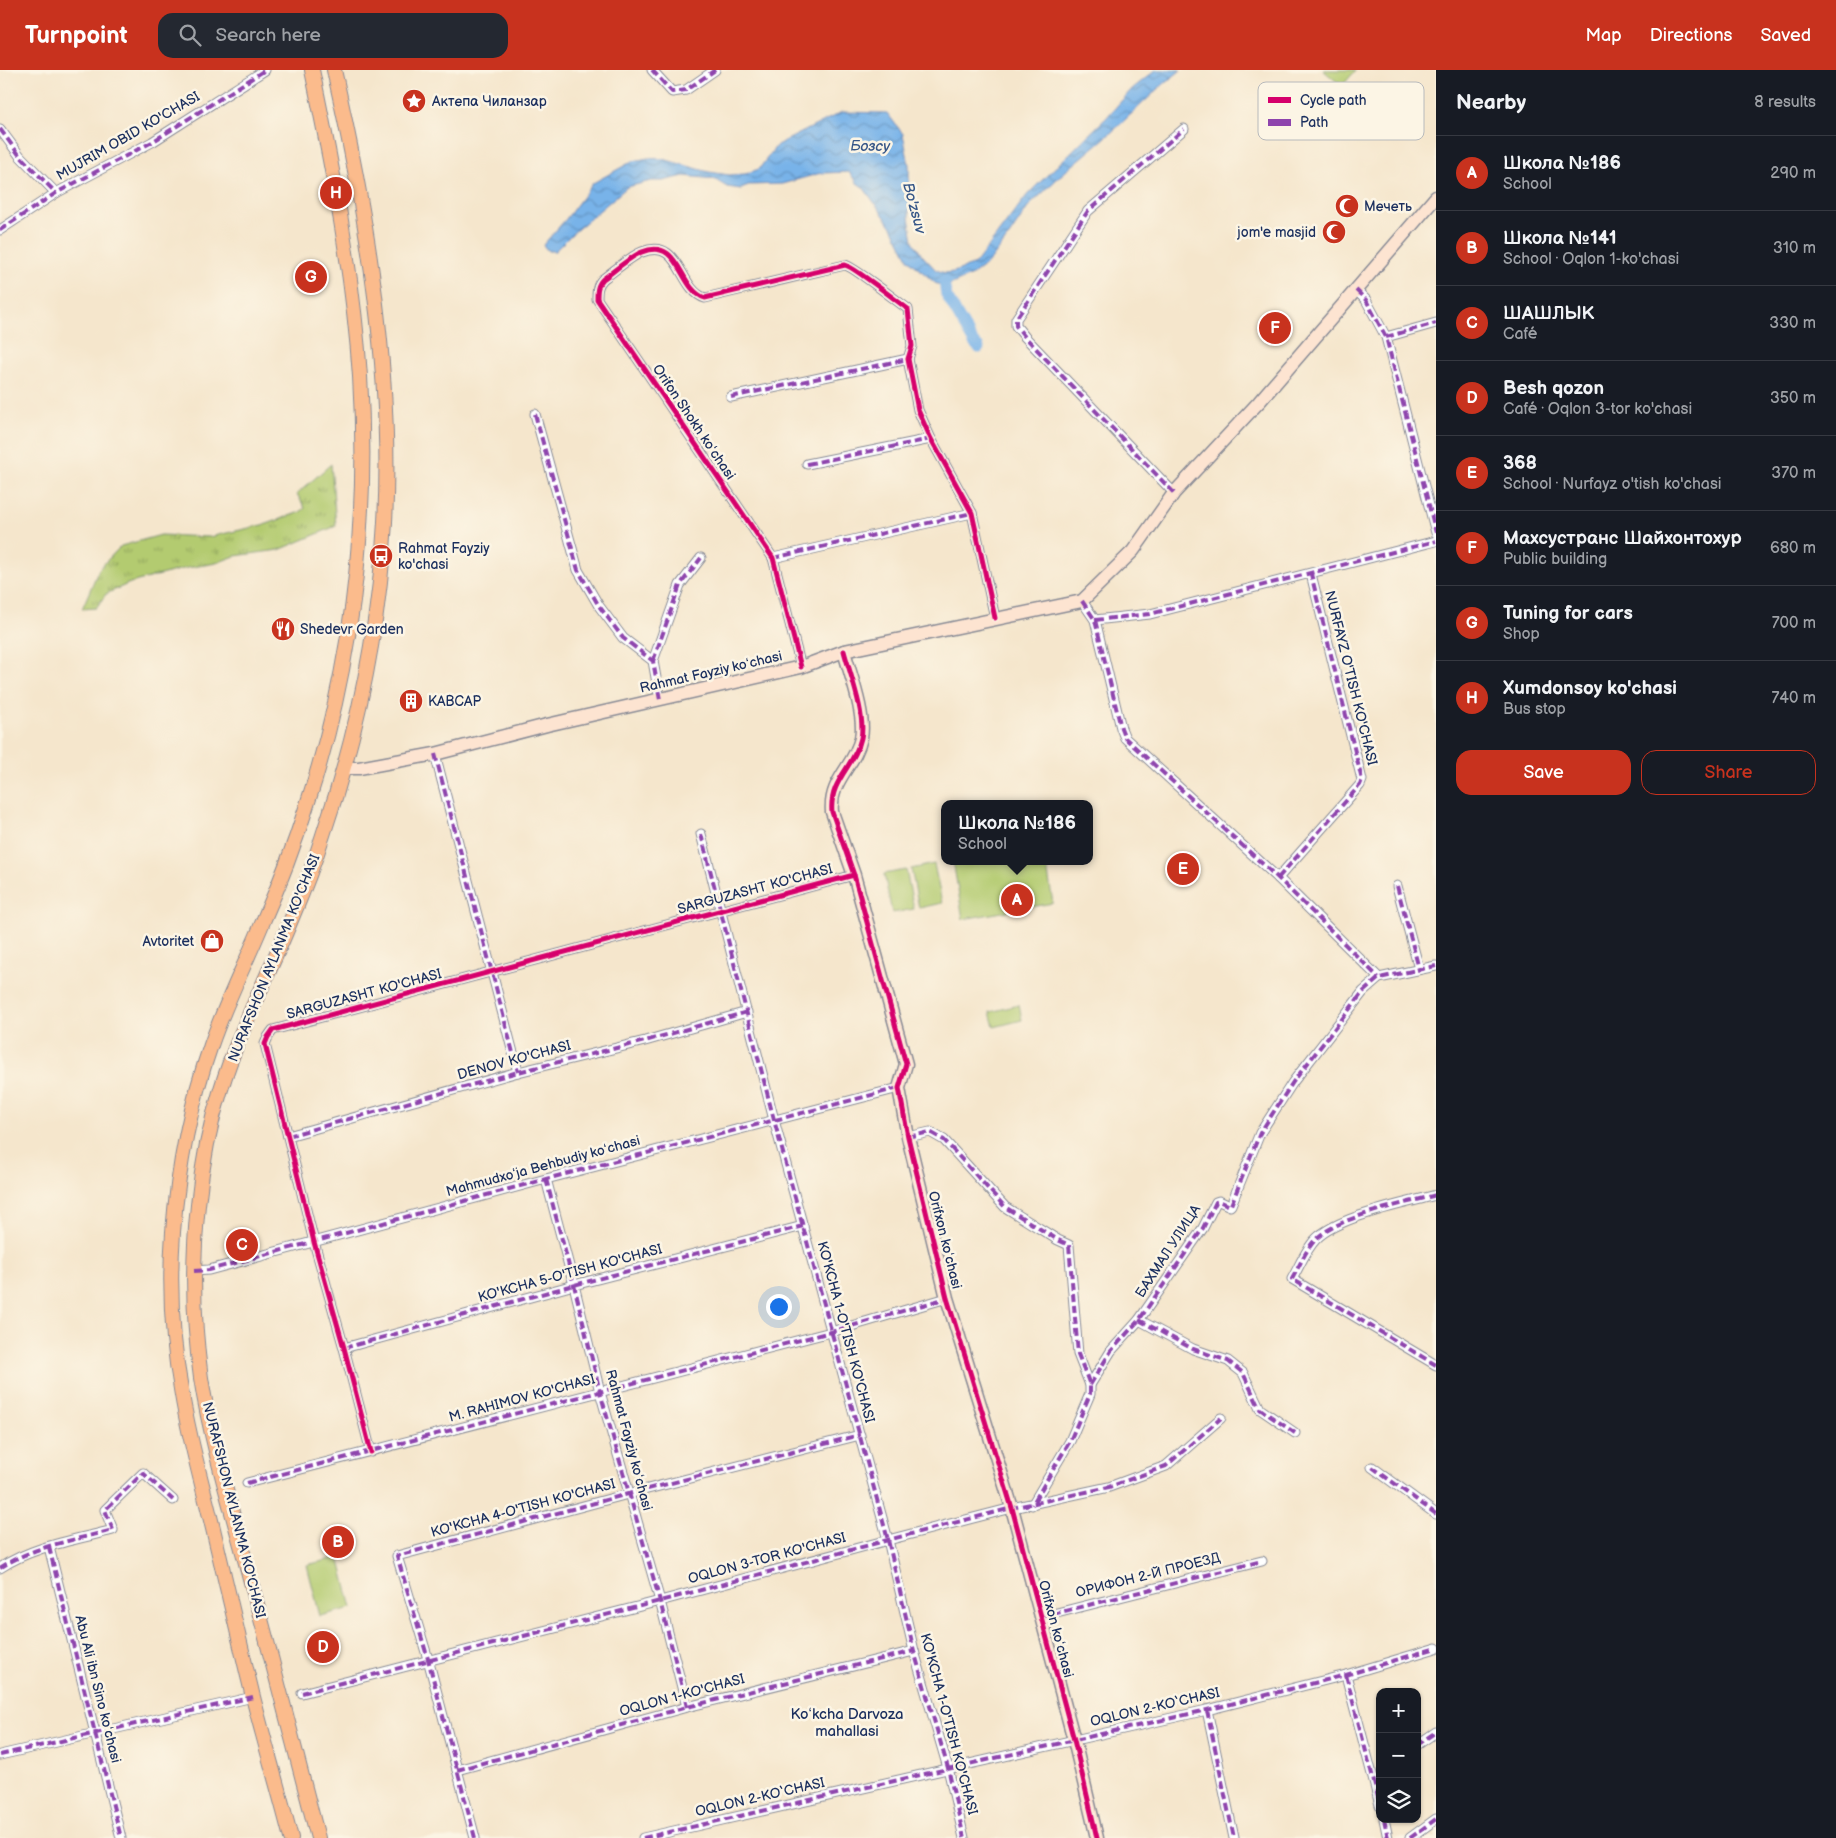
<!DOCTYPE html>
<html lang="en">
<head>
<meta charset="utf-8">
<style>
  body { margin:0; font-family:"Balsamiq Sans",sans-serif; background:#242831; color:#f1f3f6 }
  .controls { position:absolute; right:15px; bottom:15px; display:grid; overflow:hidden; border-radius:10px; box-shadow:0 1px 4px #0004 }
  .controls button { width:45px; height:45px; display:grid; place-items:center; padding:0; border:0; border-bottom:1px solid #363941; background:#171b24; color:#f1f3f6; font:25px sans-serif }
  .you { position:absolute; left:778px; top:1236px; width:18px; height:18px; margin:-12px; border:4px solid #fff; border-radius:50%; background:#1a73e8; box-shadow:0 0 0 8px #1a73e833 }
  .badge { display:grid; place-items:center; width:32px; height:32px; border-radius:50%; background:#c8321e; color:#fff; font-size:16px; font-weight:700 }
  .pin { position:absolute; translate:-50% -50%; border:2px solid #fff; box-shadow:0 1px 5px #0006 }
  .popup { position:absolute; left:941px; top:730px; width:152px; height:65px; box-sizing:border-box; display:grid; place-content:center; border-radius:10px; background:#171b24; filter:drop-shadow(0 1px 4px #0005); font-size:16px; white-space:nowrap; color:#9ea1a6 }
  .popup b { font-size:19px; color:#f1f3f6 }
  .popup::after { content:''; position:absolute; left:50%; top:100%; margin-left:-10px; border:10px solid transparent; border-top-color:#171b24 }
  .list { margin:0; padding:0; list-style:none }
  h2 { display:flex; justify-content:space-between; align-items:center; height:65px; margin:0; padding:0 20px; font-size:21px }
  h2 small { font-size:16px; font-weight:400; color:#9ea1a6 }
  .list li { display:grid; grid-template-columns:32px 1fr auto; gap:15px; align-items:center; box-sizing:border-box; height:75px; padding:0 20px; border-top:1px solid #363941 }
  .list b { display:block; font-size:19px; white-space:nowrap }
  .list p { margin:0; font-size:16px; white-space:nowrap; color:#9ea1a6 }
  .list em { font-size:16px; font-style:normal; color:#9ea1a6 }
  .actions { display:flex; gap:10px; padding:15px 20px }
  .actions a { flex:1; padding:11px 0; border:1px solid #c8321e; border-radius:15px; text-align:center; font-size:18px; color:#c8321e }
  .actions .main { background:#c8321e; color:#fff }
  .icon { flex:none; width:28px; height:28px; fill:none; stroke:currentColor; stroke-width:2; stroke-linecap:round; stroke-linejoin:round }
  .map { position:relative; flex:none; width:1436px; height:1768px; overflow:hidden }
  header { display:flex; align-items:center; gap:30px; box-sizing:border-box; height:70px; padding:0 25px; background:#c8321e; color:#fff }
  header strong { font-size:24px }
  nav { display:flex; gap:28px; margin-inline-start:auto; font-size:18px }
  .search { width:350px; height:45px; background:#242831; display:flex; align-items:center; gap:12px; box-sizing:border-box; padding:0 18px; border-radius:15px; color:#9ea1a6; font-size:19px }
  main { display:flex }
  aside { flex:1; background:#171b24 }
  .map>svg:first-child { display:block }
</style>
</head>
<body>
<header>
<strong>Turnpoint</strong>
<div class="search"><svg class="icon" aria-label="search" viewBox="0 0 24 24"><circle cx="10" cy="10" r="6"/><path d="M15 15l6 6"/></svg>Search here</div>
<nav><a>Map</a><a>Directions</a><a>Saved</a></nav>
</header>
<main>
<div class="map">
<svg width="1436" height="1768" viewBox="0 0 1436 1768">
  <defs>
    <pattern id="grass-tufts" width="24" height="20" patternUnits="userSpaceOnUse" patternTransform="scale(1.25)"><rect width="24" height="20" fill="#b3cb70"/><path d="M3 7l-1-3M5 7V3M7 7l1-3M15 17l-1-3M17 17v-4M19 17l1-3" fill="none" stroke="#91a55f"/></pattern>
    <pattern id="water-waves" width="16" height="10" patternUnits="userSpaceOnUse" patternTransform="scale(1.25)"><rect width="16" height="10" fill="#78b3e9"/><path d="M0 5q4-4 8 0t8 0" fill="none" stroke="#6292c0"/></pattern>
  </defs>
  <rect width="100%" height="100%" fill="#fcf5e5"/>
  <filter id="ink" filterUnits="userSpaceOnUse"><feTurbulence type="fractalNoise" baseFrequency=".02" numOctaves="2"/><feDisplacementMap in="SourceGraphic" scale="10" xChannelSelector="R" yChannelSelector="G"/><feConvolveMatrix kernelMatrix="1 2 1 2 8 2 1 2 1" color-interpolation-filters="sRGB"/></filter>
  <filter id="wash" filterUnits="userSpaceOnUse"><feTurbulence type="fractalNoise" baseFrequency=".0096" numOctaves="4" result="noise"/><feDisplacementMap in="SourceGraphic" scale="20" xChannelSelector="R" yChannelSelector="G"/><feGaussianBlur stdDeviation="1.12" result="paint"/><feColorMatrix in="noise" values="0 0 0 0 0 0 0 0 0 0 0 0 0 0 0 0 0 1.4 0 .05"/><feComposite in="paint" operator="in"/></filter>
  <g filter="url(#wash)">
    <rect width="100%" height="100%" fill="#f5e6cc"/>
    <!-- grass -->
    <path fill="url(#grass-tufts)" stroke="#677d67" d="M331,394L336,456L279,480L235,486L216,493L187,498L130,513L106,524L96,538L82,539L99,499L121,476L161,465L209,467L267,454L300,442L305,438L297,424Z"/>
    <!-- garden -->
    <g fill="#b3cb70" stroke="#677d67">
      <path d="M1323,0H1356L1342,16Z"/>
      <path d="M953,791H1046L1053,833L963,849Z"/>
      <path d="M934,794L942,833L919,838L911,799Z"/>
      <path d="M906,800L914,839L892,843L884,804Z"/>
      <path d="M1019,935L1022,950L994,957L990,942Z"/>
      <path d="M339,1487L352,1538L320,1546L307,1495Z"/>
    </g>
    <!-- water -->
    <path fill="url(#water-waves)" stroke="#4a71a4" d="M1156,0H1181L1159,18L1113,61L1060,106L1029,136L1009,166L990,191L972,205L952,214L943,216L935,213L909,190L892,157L863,117L857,113L849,102L821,103L782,114L748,115L741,119L727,117L714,109L684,106L663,111H651L627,117L573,163L555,181H548L543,175L566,149L593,113L633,91L648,88L663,89L709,102L729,105L745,104L759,99L777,75L842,42L887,43L903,64L909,95V147L913,171L921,184L936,200L945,203L954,202L975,194L1028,124L1107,47L1132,19Z"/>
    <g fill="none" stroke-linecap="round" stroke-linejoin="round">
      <!-- canal -->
      <path stroke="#78b3e9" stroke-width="11" d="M944,210L946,225L974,273L979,278"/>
    </g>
  </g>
  <g filter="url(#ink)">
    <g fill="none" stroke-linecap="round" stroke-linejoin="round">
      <!-- street casing -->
      <g stroke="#888a95" stroke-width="11">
        <g id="street">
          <path d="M652,0L672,22L686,20L715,0"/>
          <path d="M0,59L20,86L56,123"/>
          <path d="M0,160L56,123L152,72L265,0"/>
          <path d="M1356,220L1366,230L1386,267L1436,463"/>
          <path d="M1386,267L1436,253"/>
          <path d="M731,327L908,289"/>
          <path d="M535,344L578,500L599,536L623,568L653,591L660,630"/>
          <path d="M807,394L931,369"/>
          <path d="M1174,423L1025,267L1016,256V249L1088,141L1184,59"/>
          <path d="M773,488L972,443"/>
          <path d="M1082,531L1095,550L1121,658L1125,668L1278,808L1379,908"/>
          <path d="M1095,550L1150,544L1436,471"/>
          <path d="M653,591L680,515L701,488"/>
          <path d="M801,597L773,488L597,229C597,221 597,215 603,209C613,202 631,186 642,182C681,167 678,219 705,228L845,195C853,196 898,232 908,239L912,276L908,289L918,340L931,369L972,443L995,548"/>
          <path d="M435,684L518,1002"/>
          <path d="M701,764L774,1050L888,1470L914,1581L948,1698L964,1768"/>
          <path d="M1278,808L1360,715L1362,710L1311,504"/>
          <path d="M1397,816L1419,899"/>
          <path d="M288,1066L518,1002L645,971L747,942"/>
          <path d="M908,1067L930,1062L944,1070L1005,1137L1058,1170L1069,1175L1078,1284L1090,1315V1324L1070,1371L1032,1435"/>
          <path d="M546,1109L574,1215L600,1322L660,1531L687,1637"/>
          <path d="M1436,1125C1404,1134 1339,1146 1316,1169C1306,1179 1299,1197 1292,1209L1436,1295"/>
          <path d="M194,1201L209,1200L546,1109L899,1018"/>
          <path d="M1139,1250L1193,1279L1228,1291L1243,1303L1260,1339L1295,1363"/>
          <path d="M344,1278L574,1215L803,1156"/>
          <path d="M1090,1315L1111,1281L1139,1250L1203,1158L1216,1132L1219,1131L1230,1136L1231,1135L1260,1063L1293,1012L1363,922L1379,908L1436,896"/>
          <path d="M371,1382L344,1278L314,1172L265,974L268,967L273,960L854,805"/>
          <path d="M1372,1397L1436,1444"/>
          <path d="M247,1413L831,1262L947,1228"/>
          <path d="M49,1477L121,1768"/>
          <path d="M0,1498C33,1476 75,1470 113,1460L105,1440L143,1403L173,1430"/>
          <path d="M1041,1547L1262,1491"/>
          <path d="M1346,1605L1380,1735"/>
          <path d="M302,1623L660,1531L888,1470L1012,1438L1109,1417L1166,1396L1221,1348"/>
          <path d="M1207,1640L1234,1768"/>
          <path d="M1417,1675L1436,1662"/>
          <path d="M0,1685L253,1627"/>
          <path d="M457,1700L687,1637L914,1581"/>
          <path d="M1384,1749L1388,1768"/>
          <path d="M475,1768L428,1589L397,1486L628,1424L860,1365"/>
          <path d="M643,1768L1207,1640L1346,1605L1436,1578"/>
          <path d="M1410,1768L1436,1749"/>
        </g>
      </g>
      <!-- secondary casing -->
      <g stroke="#888a95" stroke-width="15">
        <g id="secondary">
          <path d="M844,581C850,604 866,645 861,668C855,696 829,710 832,742L854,805L906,994L899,1018L908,1067L947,1228L1012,1438L1074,1670L1097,1768"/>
          <path d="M344,698H359L435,684L547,655L801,597L844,581L1082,531L1133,481L1174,423L1259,332L1436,127"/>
        </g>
      </g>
      <!-- primary casing -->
      <g stroke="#888a95" stroke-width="16">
        <g id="primary">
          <path d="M291,1768C279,1721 265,1674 253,1627C240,1574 228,1521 215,1467C204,1420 190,1373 182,1325C172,1272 169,1216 173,1162C178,1098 190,1035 211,975C226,931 247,891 264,849C280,813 294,776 306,738C352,599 369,452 360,306C353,203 333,101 312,0"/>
          <path d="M318,1768C296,1682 274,1597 251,1512C233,1444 212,1377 201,1308C193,1251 192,1192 198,1135C202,1095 209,1057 221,1019C239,960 268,907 291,850C303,822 314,794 323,765C357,665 379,558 385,452C393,303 367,146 334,0"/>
        </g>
      </g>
      <!-- street -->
      <use href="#street" stroke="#fff" stroke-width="9"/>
      <!-- secondary -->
      <use href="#secondary" stroke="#fde4d1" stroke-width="12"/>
      <!-- primary -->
      <use href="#primary" stroke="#fbbb8c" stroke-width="14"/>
      <!-- quiet -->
      <g stroke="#8e44ad" stroke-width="4" stroke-dasharray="8 4" stroke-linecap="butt">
        <path d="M652,0L672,22L686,20L715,0"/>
        <path d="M0,59L20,86L56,123"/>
        <path d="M0,160L56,123L152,72L265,0"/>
        <path d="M1356,220L1366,230L1386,267L1436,463"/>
        <path d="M1386,267L1436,253"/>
        <path d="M731,327L908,289"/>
        <path d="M535,344L578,500L599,536L623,568L653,591L660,630"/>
        <path d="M807,394L931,369"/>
        <path d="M1174,423L1025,267L1016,256V249L1088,141L1184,59"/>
        <path d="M773,488L972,443"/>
        <path d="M1082,531L1095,550L1121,658L1125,668L1278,808L1379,908"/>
        <path d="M1095,550L1150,544L1436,471"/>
        <path d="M653,591L680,515L701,488"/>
        <path d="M435,684L518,1002"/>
        <path d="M701,764L774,1050L888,1470L914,1581L948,1698L964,1768"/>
        <path d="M1278,808L1360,715L1362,710L1311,504"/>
        <path d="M1397,816L1419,899"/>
        <path d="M288,1066L518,1002L645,971L747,942"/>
        <path d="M908,1067L930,1062L944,1070L1005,1137L1058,1170L1069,1175L1078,1284L1090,1315V1324L1070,1371L1032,1435"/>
        <path d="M546,1109L574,1215L600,1322L660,1531L687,1637"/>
        <path d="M1436,1125C1404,1134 1339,1146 1316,1169C1306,1179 1299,1197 1292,1209L1436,1295"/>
        <path d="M194,1201L209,1200L546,1109L899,1018"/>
        <path d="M1139,1250L1193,1279L1228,1291L1243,1303L1260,1339L1295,1363"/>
        <path d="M344,1278L574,1215L803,1156"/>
        <path d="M1090,1315L1111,1281L1139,1250L1203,1158L1216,1132L1219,1131L1230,1136L1231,1135L1260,1063L1293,1012L1363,922L1379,908L1436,896"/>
        <path d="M1372,1397L1436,1444"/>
        <path d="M247,1413L831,1262L947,1228"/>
        <path d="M49,1477L121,1768"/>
        <path d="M0,1498C33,1476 75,1470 113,1460L105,1440L143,1403L173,1430"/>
        <path d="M1041,1547L1262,1491"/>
        <path d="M1346,1605L1380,1735"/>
        <path d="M302,1623L660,1531L888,1470L1012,1438L1109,1417L1166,1396L1221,1348"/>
        <path d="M1207,1640L1234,1768"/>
        <path d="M1417,1675L1436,1662"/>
        <path d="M0,1685L253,1627"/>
        <path d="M457,1700L687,1637L914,1581"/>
        <path d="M1384,1749L1388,1768"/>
        <path d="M475,1768L428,1589L397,1486L628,1424L860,1365"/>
        <path d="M643,1768L1207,1640L1346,1605L1436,1578"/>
        <path d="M1410,1768L1436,1749"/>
      </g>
      <!-- cycleway casing -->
      <g stroke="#fcf5e5" stroke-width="8">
        <g id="cycleway">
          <path d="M844,581C850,604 866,645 861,668C855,696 829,710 832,742L854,805L906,994L899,1018L908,1067L947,1228L1012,1438L1074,1670L1097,1768"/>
          <path d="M801,597L773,488L597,229C597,221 597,215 603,209C613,202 631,186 642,182C681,167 678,219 705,228L845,195C853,196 898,232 908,239L912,276L908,289L918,340L931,369L972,443L995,548"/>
          <path d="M371,1382L344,1278L314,1172L265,974L268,967L273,960L854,805"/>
        </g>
      </g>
      <!-- cycleway -->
      <use href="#cycleway" stroke="#d6006c" stroke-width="5"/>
    </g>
  </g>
  <!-- icons -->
  <defs>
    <g id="sight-disc" transform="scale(1.25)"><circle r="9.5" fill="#c8321e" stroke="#fcf5e5"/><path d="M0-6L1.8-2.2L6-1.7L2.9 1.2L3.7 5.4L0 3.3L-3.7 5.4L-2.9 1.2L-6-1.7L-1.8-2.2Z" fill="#fff"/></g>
    <g id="mosque-disc" transform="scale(1.25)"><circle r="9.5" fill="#c8321e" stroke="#fcf5e5"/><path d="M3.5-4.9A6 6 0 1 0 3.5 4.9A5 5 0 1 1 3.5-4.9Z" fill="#fff"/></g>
    <g id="bus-disc" transform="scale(1.25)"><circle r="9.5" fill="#c8321e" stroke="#fcf5e5"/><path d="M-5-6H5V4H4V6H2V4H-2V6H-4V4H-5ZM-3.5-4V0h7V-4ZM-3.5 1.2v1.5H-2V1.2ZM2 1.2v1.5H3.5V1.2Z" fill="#fff"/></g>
    <g id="restaurant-disc" transform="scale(1.25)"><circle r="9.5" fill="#c8321e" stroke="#fcf5e5"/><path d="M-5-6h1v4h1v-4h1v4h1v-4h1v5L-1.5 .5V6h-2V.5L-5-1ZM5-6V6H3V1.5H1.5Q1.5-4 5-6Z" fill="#fff"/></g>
    <g id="building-disc" transform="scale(1.25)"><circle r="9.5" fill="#c8321e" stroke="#fcf5e5"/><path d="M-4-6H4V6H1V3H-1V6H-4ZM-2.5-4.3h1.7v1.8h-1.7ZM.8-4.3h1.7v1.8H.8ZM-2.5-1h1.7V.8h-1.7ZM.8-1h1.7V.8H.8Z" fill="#fff"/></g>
    <g id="shop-disc" transform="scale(1.25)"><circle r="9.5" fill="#c8321e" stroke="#fcf5e5"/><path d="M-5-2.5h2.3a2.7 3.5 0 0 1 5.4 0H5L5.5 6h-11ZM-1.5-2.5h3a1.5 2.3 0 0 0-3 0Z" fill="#fff"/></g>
  </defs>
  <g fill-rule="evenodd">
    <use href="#sight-disc" x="414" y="31"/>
    <use href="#mosque-disc" x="1347" y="136"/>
    <use href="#mosque-disc" x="1334" y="162"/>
    <use href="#bus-disc" x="381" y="486"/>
    <use href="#restaurant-disc" x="283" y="559"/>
    <use href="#building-disc" x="411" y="631"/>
    <use href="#shop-disc" x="212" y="871"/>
  </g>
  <g text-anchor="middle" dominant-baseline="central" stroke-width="5" stroke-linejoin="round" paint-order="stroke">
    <!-- poi labels -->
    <g font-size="14" fill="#1b2f5e" stroke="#fcf5e5" text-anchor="start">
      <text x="432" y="31">Актепа Чиланзар</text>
      <text x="1364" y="136">Мечеть</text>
      <text x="1316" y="162" text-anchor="end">jom'e masjid</text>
      <text x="398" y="478">Rahmat Fayziy<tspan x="398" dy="16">ko'chasi</tspan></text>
      <text x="300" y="559">Shedevr Garden</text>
      <text x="428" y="631">КАВСАР</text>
      <text x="194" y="871" text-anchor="end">Avtoritet</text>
    </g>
    <!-- street labels -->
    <g font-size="14" fill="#1b2f5e" stroke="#fcf5e5">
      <text transform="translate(128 66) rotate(-30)">MUJRIM OBID KO'CHASI</text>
      <text transform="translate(694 352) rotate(56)">Orifon Shokh koʻchasi</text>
      <text transform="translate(711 602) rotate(-13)">Rahmat Fayziy koʻchasi</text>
      <text transform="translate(1351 608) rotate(76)">NURFAYZ O'TISH KO'CHASI</text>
      <text transform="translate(755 819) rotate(-15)">SARGUZASHT KO'CHASI</text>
      <text transform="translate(274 888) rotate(-68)">NURAFSHON AYLANMA KO'CHASI</text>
      <text transform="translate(364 924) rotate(-15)">SARGUZASHT KO'CHASI</text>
      <text transform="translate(514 990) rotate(-15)">DENOV KO'CHASI</text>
      <text transform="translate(543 1096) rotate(-15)">Mahmudxoʻja Behbudiy koʻchasi</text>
      <text transform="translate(945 1170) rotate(76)">Orifxon koʻchasi</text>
      <text transform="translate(1168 1181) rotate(-57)">БАХМАЛ УЛИЦА</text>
      <text transform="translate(570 1203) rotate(-15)">KO'KCHA 5-O'TISH KO'CHASI</text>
      <text transform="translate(846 1262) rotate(75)">KO'KCHA 1-O'TISH KO'CHASI</text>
      <text transform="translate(522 1328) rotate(-15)">M. RAHIMOV KO'CHASI</text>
      <text transform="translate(629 1370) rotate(75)">Rahmat Fayziy koʻchasi</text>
      <text transform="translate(523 1438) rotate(-15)">KO'KCHA 4-O'TISH KO'CHASI</text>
      <text transform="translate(234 1440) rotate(76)">NURAFSHON AYLANMA KO'CHASI</text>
      <text transform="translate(767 1488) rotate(-15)">OQLON 3-TOR KO'CHASI</text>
      <text transform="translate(1148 1505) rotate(-14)">ОРИФОН 2-Й ПРОЕЗД</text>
      <text transform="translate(1056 1559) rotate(75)">Orifxon koʻchasi</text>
      <text transform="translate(98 1619) rotate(76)">Abu Ali ibn Sino koʻchasi</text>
      <text transform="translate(682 1625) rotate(-15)">OQLON 1-KO'CHASI</text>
      <text transform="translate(1155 1637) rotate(-13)">OQLON 2-KO‘CHASI</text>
      <text transform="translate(949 1654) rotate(75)">KO'KCHA 1-O'TISH KO'CHASI</text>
      <text transform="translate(760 1727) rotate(-13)">OQLON 2-KO‘CHASI</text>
    </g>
    <!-- water labels -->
    <g font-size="15" font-style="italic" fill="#375788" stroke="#fcf5e5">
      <text x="870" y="76">Бозсу</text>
      <text transform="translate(914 138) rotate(75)">Bo'zsuv</text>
    </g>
    <!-- neighbourhood labels -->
    <g font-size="15" fill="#1b2f5e" stroke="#fcf5e5">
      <text x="847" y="1644">Koʻkcha Darvoza<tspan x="847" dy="17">mahallasi</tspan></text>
    </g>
  </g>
  <!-- legend -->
  <rect x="1258" y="12" width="166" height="58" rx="8" fill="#fcf5e5" stroke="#b8babc" stroke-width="1"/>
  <rect x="1268" y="27" width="23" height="6" fill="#d6006c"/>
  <rect x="1268" y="49" width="23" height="7" fill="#8e44ad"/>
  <g font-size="14" fill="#1b2f5e">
    <text x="1300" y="35">Cycle path</text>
    <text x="1300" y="57">Path</text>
  </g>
</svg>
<div class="controls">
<button>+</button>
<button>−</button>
<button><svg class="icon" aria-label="layers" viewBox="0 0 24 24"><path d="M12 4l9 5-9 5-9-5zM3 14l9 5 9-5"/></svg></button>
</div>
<div class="you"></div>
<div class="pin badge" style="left:1017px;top:830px">A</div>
<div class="popup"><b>Школа №186</b>School</div>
<div class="pin badge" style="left:338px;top:1472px">B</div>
<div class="pin badge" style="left:242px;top:1175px">C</div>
<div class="pin badge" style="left:323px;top:1577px">D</div>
<div class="pin badge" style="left:1183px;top:799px">E</div>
<div class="pin badge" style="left:1275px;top:258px">F</div>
<div class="pin badge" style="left:311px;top:207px">G</div>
<div class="pin badge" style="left:336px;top:123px">H</div>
</div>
<aside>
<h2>Nearby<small>8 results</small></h2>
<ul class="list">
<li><span class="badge">A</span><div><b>Школа №186</b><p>School</p></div><em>290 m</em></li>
<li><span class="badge">B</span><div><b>Школа №141</b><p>School · Oqlon 1-ko'chasi</p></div><em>310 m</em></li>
<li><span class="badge">C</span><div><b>ШАШЛЫК</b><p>Café</p></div><em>330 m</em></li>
<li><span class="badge">D</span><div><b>Besh qozon</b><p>Café · Oqlon 3-tor ko'chasi</p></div><em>350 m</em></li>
<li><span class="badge">E</span><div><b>368</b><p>School · Nurfayz o'tish ko'chasi</p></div><em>370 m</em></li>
<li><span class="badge">F</span><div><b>Махсустранс Шайхонтохур</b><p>Public building</p></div><em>680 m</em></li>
<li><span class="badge">G</span><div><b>Tuning for cars</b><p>Shop</p></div><em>700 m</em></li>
<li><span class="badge">H</span><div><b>Xumdonsoy ko'chasi</b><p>Bus stop</p></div><em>740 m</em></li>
</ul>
<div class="actions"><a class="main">Save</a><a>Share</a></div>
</aside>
</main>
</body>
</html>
